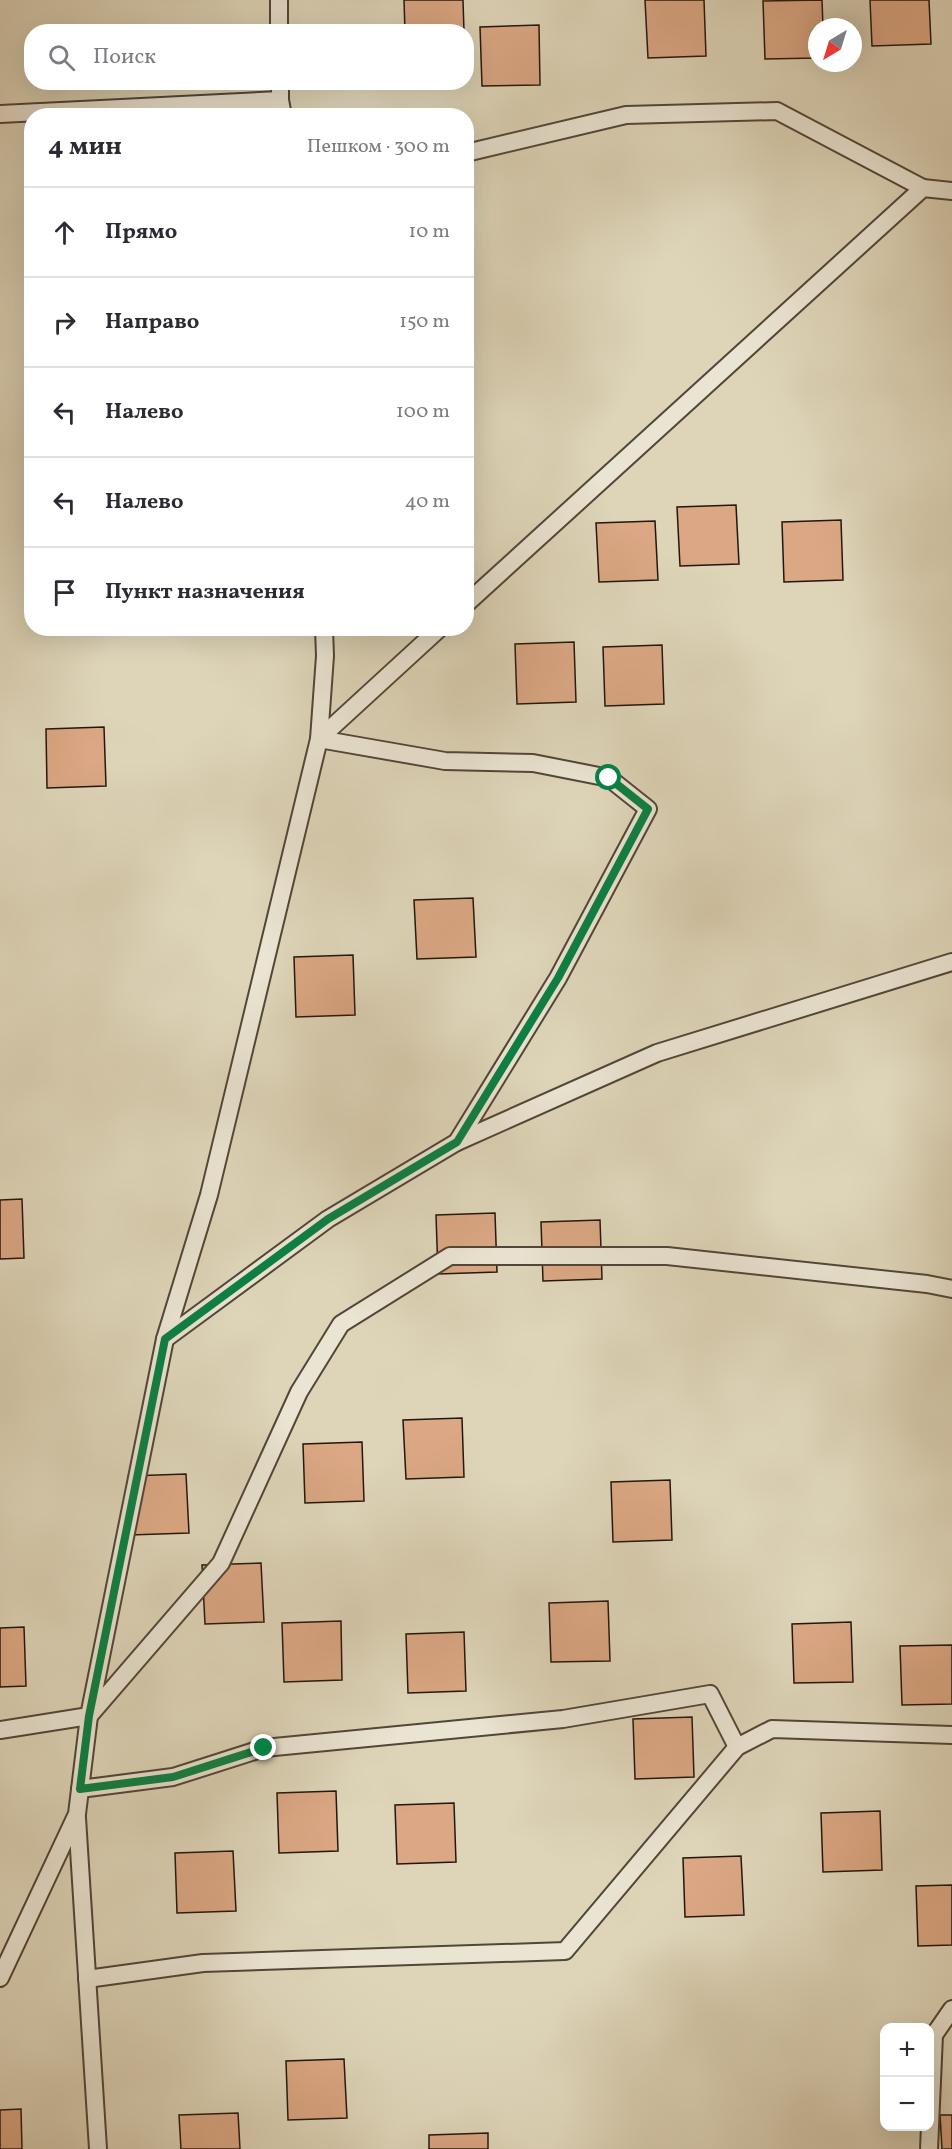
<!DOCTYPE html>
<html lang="ru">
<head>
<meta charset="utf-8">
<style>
  body { margin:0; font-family:Vollkorn,serif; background:#f7f7f7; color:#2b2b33 }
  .controls { position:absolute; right:18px; bottom:18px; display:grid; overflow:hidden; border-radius:12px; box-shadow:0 6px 24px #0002 }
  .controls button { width:54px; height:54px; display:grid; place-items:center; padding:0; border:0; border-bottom:2px solid #e1e1e2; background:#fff; color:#2b2b33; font:30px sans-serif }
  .compass { position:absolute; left:808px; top:18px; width:54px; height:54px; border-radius:50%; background:#fff; box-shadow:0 6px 24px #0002; rotate:218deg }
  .stop { position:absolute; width:18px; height:18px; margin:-14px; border:4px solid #0b8043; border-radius:50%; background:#fff }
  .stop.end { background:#0b8043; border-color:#fff; box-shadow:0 2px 6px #0008 }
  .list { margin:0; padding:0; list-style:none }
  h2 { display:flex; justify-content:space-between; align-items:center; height:78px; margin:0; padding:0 24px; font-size:26px }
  h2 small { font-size:20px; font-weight:400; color:#7c7c81 }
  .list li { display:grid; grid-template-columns:39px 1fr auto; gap:18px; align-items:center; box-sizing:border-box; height:90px; padding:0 24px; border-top:2px solid #e1e1e2 }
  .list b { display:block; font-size:22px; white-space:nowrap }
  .list em { font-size:20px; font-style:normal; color:#7c7c81 }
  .icon { flex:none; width:33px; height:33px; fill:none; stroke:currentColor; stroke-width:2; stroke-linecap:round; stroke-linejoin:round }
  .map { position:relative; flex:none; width:952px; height:2149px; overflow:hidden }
  .search { position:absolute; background:#fff; box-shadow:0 6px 24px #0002; left:24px; top:24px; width:450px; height:66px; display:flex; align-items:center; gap:15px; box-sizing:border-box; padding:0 21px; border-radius:24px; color:#7c7c81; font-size:22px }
  .panel { position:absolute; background:#fff; box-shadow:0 6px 24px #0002; left:24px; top:108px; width:450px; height:528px; border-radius:24px }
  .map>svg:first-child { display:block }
</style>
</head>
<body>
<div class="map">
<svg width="952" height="2149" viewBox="0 0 952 2149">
  <rect width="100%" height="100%" fill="#ded5b9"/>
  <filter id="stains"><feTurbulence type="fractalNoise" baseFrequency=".00333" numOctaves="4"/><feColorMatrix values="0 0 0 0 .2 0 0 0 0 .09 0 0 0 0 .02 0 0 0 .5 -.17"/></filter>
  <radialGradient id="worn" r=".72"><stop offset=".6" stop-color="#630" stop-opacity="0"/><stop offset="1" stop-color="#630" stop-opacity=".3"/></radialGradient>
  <!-- building -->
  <g fill="#dba784" stroke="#23170c" stroke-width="1.5">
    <path d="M404,0H463L464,32H405Z"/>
    <path d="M645,0H704L706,56L648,58Z"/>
    <path d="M822,0L823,27H817V58L765,59L763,1Z"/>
    <path d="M870,0H929L931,44L872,46Z"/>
    <path d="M539,25L540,85L482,86L480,27Z"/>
    <path d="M736,505L739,564L680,566L677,507Z"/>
    <path d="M841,520L843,580L784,582L782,522Z"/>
    <path d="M655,521L658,580L599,582L596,523Z"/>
    <path d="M574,642L576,702L517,704L515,644Z"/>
    <path d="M662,645L664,704L605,706L603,647Z"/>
    <path d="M104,727L106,786L47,788L46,729Z"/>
    <path d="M473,898L476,957L417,959L414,900Z"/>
    <path d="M353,955L355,1015L296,1017L294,957Z"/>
    <path d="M22,1199L24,1258L0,1259V1200Z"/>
    <path d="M495,1213L497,1272L438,1274L436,1215Z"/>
    <path d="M600,1220L602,1279L543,1281L541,1222Z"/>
    <path d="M462,1418L464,1477L406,1479L403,1420Z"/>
    <path d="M362,1442L364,1501L305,1503L303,1444Z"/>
    <path d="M186,1474L189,1533L130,1535L128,1476Z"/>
    <path d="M670,1480L672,1540L613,1542L611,1482Z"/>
    <path d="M261,1563L264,1622L205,1624L202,1565Z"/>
    <path d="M608,1601L610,1661L551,1662L549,1603Z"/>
    <path d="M341,1621L342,1680L284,1682L282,1623Z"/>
    <path d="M851,1622L853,1682L794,1683L792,1624Z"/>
    <path d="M24,1627L26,1686L0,1687V1628Z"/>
    <path d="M464,1632L466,1691L408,1693L406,1634Z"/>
    <path d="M952,1645V1704L902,1705L900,1646Z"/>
    <path d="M692,1717L694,1777L635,1779L633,1719Z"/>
    <path d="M336,1791L338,1851L279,1853L277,1793Z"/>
    <path d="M454,1803L456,1862L397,1864L395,1805Z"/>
    <path d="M880,1811L882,1870L823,1872L821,1813Z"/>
    <path d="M233,1851L236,1911L177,1913L175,1853Z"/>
    <path d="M741,1856L744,1915L685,1917L683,1858Z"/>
    <path d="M952,1885V1945L918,1946L916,1886Z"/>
    <path d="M344,2059L347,2118L288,2120L286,2061Z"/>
    <path d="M21,2109L22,2149H0V2110Z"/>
    <path d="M238,2113L240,2149H181L179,2115Z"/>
    <path d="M940,2115H952V2149H942Z"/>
    <path d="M488,2133V2149H429V2135Z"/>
  </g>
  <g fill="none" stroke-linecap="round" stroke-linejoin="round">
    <!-- lane casing -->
    <g stroke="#524637" stroke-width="20">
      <g id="lane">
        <path d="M279,0V32"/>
        <path d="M280,82V100L283,116"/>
        <path d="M0,114L280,100"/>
        <path d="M466,153L626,115L777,111L923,188"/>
        <path d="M466,604L923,188L952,191"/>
        <path d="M457,1142L657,1053L952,962"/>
        <path d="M165,1339L328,1219L457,1142L558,978L648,809L609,778L533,763L445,761L319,739L325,656L324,628"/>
        <path d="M0,1730L89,1716L221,1563L299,1392L341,1324L450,1256H667L927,1284L952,1289"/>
        <path d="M80,1789L173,1777L264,1748L563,1719L710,1694L737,1747"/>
        <path d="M77,1818L98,2149"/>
        <path d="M0,1978L77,1814L89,1716L165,1339L209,1195L319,739L440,628"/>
        <path d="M87,1979L203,1963L565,1951L737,1747L772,1729L952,1735"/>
        <path d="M929,2149L934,2035L952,2009"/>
      </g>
    </g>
    <!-- lane -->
    <use href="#lane" stroke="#eae4d2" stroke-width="16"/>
  </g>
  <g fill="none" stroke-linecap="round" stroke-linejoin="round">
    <!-- route -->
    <path stroke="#0b8043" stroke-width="8" d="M264,1748L173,1777L80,1789L89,1716L165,1339L328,1219L457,1142L558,978L648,809L609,778"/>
  </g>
  <rect width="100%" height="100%" filter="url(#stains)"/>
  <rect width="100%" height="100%" fill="url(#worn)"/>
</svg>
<div class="controls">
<button>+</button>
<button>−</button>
</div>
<svg class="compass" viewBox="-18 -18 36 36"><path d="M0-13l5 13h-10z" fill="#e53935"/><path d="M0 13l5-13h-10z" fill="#7c7c81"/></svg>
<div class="stop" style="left:609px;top:778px"></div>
<div class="stop end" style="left:264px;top:1748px"></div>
<div class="search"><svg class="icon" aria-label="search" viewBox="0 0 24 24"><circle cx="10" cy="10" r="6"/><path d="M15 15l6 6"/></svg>Поиск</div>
<section class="panel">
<h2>4 мин<small>Пешком · 300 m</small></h2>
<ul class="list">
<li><svg class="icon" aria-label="ahead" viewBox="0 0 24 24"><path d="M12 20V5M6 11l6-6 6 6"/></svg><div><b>Прямо</b></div><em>10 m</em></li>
<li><svg class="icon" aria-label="right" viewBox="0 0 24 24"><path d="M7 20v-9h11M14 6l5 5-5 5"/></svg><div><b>Направо</b></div><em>150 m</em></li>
<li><svg class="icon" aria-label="left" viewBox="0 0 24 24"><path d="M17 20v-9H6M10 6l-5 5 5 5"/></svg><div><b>Налево</b></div><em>100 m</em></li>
<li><svg class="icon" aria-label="left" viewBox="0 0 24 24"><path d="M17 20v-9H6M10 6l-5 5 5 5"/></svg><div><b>Налево</b></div><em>40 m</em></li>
<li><svg class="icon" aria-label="arrive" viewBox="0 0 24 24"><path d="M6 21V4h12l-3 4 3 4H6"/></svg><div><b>Пункт назначения</b></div></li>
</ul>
</section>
</div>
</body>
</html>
